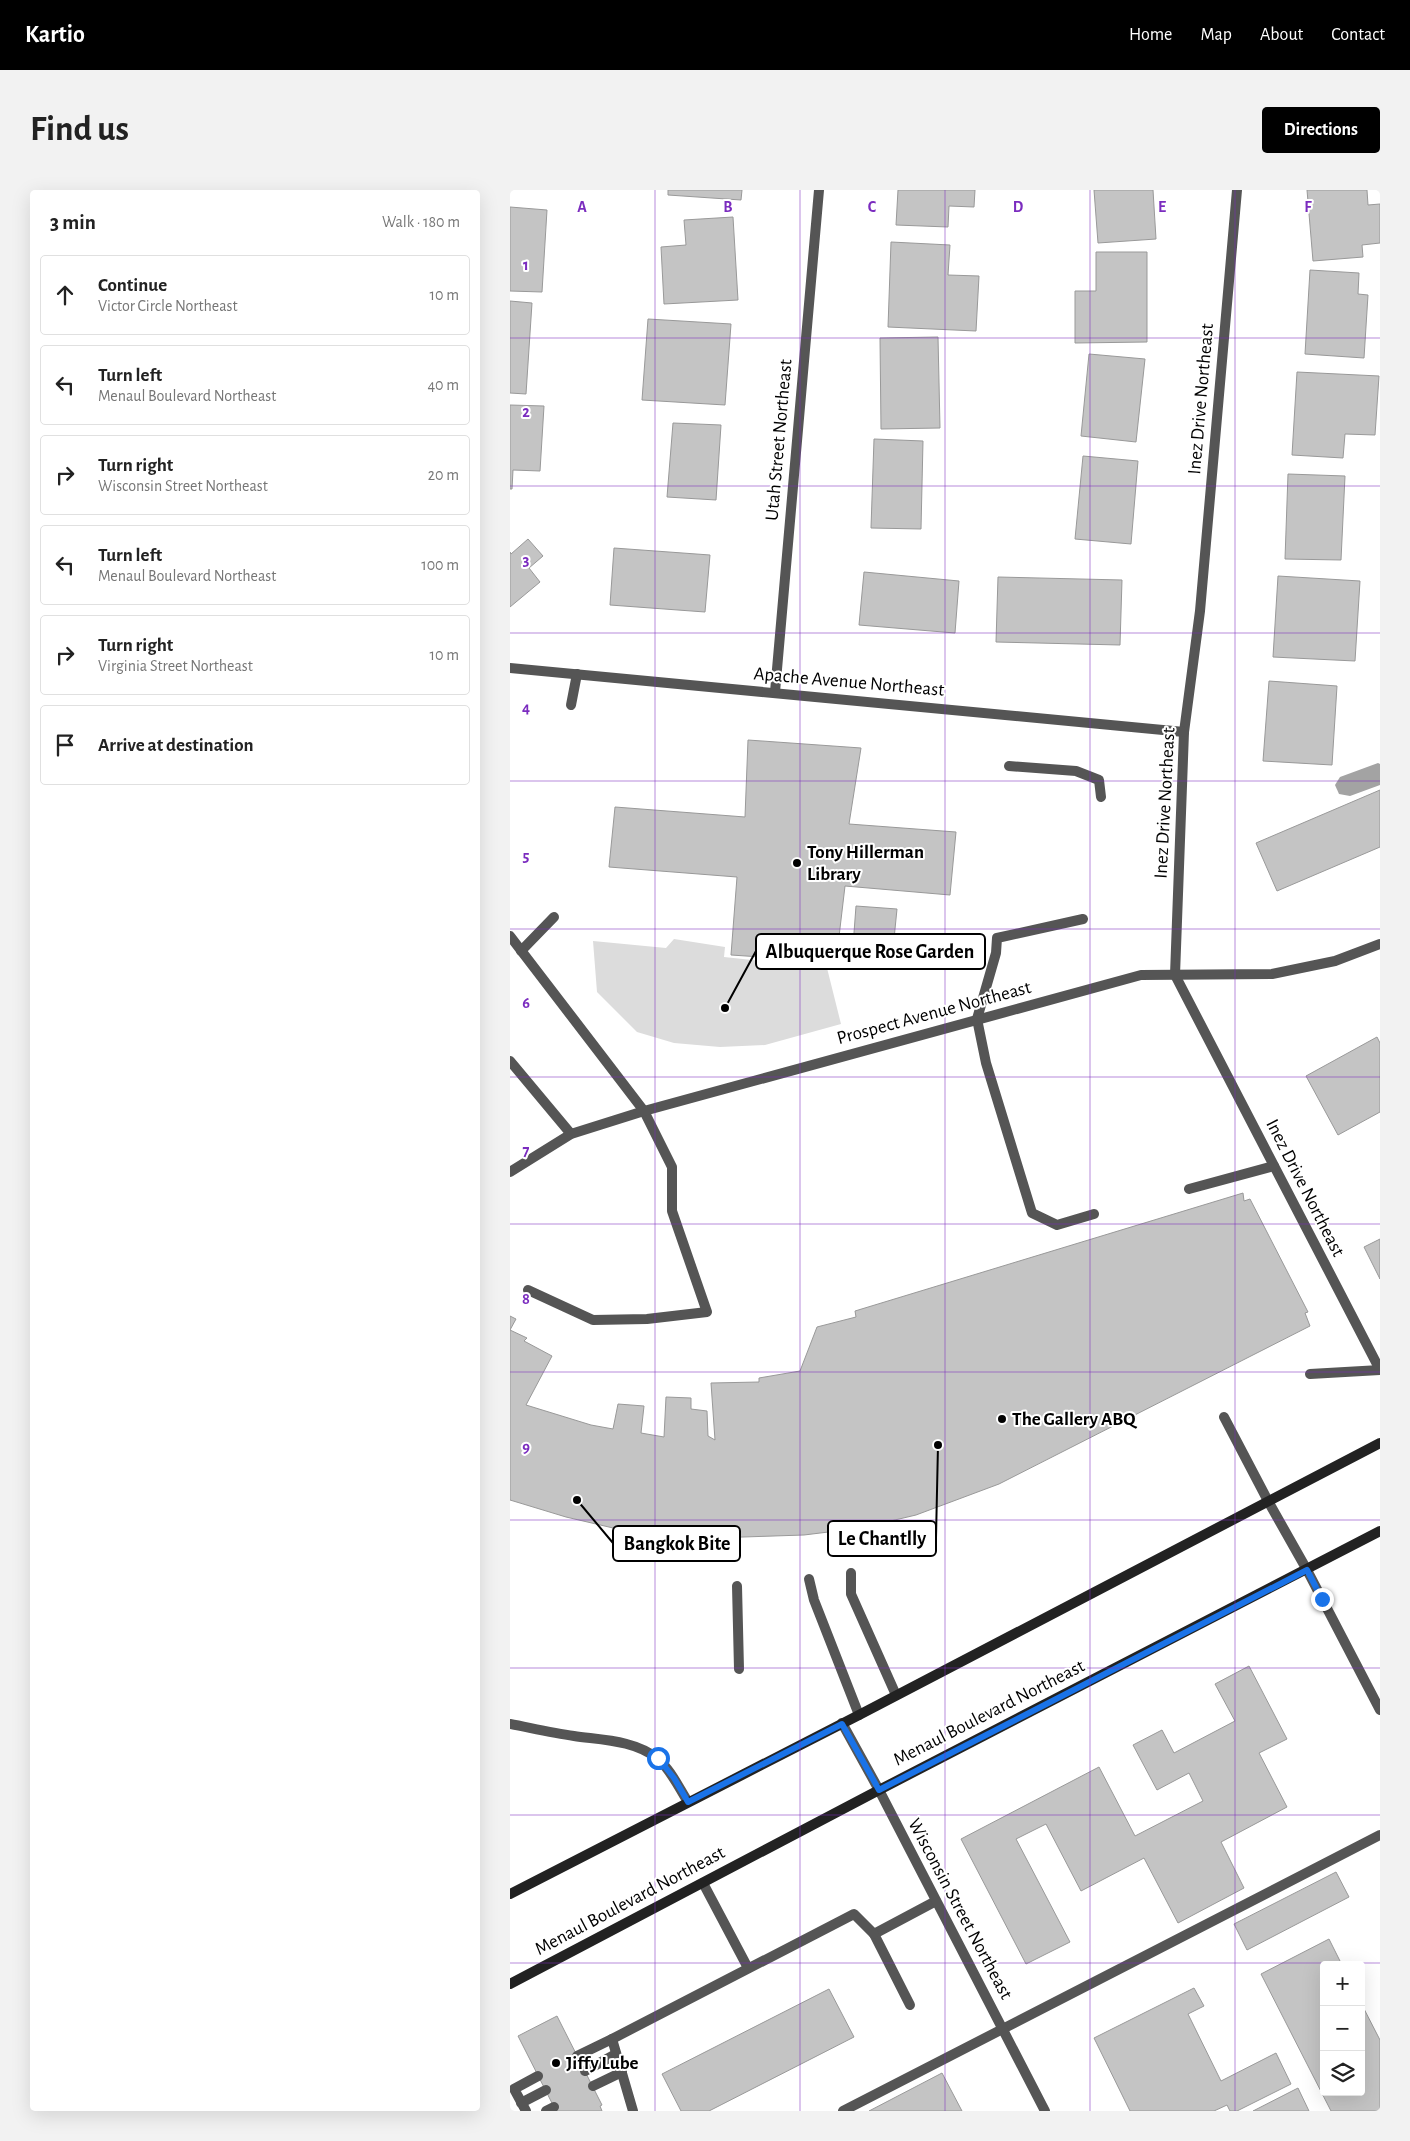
<!DOCTYPE html>
<html lang="en">
<head>
<meta charset="utf-8">
<style>
  body { margin:0; font-family:"Alegreya Sans",sans-serif; background:#f2f2f2; color:#222 }
  .controls { position:absolute; right:15px; bottom:15px; display:grid; overflow:hidden; border-radius:5px; box-shadow:0 5px 20px #0002 }
  .controls button { width:45px; height:45px; display:grid; place-items:center; padding:0; border:0; border-bottom:1px solid #e0e0e0; background:#fff; color:#222; font:25px sans-serif }
  .stop { position:absolute; width:15px; height:15px; margin:-11px; border:4px solid #1a73e8; border-radius:50%; background:#fff }
  .stop.end { background:#1a73e8; border-color:#fff; box-shadow:0 1px 5px #0008 }
  .list { margin:0; padding:0; list-style:none }
  h2 { display:flex; justify-content:space-between; align-items:center; height:65px; margin:0; padding:0 20px; font-size:21px }
  h2 small { font-size:16px; font-weight:400; color:#767676 }
  .list li { display:grid; grid-template-columns:32px 1fr auto; gap:15px; align-items:center; box-sizing:border-box; height:80px; margin:0 10px 10px; padding:0 10px; border:1px solid #e0e0e0; border-radius:5px }
  .list b { display:block; font-size:19px; white-space:nowrap }
  .list p { margin:0; font-size:16px; white-space:nowrap; color:#767676 }
  .list em { font-size:16px; font-style:normal; color:#767676 }
  .icon { flex:none; width:28px; height:28px; fill:none; stroke:currentColor; stroke-width:2; stroke-linecap:round; stroke-linejoin:round }
  .map { position:relative; flex:none; width:870px; height:1921px; overflow:hidden; border-radius:5px }
  header { display:flex; align-items:center; gap:30px; box-sizing:border-box; height:70px; padding:0 25px; background:#000; color:#fff }
  header strong { font-size:24px }
  nav { display:flex; gap:28px; margin-inline-start:auto; font-size:18px }
  .intro { display:flex; align-items:center; justify-content:space-between; box-sizing:border-box; height:120px; padding:0 30px }
  h1 { margin:0; font-size:35px }
  .button { padding:12px 22px; border-radius:5px; background:#000; color:#fff; font-size:18px; font-weight:700 }
  main { display:flex; gap:30px; padding:0 30px }
  aside { flex:1; background:#fff; border-radius:5px; box-shadow:0 5px 20px #0002 }
  .map>svg:first-child { display:block }
</style>
</head>
<body>
<header>
<strong>Kartio</strong>
<nav><a>Home</a><a>Map</a><a>About</a><a>Contact</a></nav>
</header>
<div class="intro"><h1>Find us</h1><a class="button">Directions</a></div>
<main>
<aside>
<h2>3 min<small>Walk · 180 m</small></h2>
<ul class="list">
<li><svg class="icon" aria-label="ahead" viewBox="0 0 24 24"><path d="M12 20V5M6 11l6-6 6 6"/></svg><div><b>Continue</b><p>Victor Circle Northeast</p></div><em>10 m</em></li>
<li><svg class="icon" aria-label="left" viewBox="0 0 24 24"><path d="M17 20v-9H6M10 6l-5 5 5 5"/></svg><div><b>Turn left</b><p>Menaul Boulevard Northeast</p></div><em>40 m</em></li>
<li><svg class="icon" aria-label="right" viewBox="0 0 24 24"><path d="M7 20v-9h11M14 6l5 5-5 5"/></svg><div><b>Turn right</b><p>Wisconsin Street Northeast</p></div><em>20 m</em></li>
<li><svg class="icon" aria-label="left" viewBox="0 0 24 24"><path d="M17 20v-9H6M10 6l-5 5 5 5"/></svg><div><b>Turn left</b><p>Menaul Boulevard Northeast</p></div><em>100 m</em></li>
<li><svg class="icon" aria-label="right" viewBox="0 0 24 24"><path d="M7 20v-9h11M14 6l5 5-5 5"/></svg><div><b>Turn right</b><p>Virginia Street Northeast</p></div><em>10 m</em></li>
<li><svg class="icon" aria-label="arrive" viewBox="0 0 24 24"><path d="M6 21V4h12l-3 4 3 4H6"/></svg><div><b>Arrive at destination</b></div></li>
</ul>
</aside>
<div class="map">
<svg width="870" height="1921" viewBox="0 0 870 1921">
  <rect width="100%" height="100%" fill="#fff"/>
  <!-- green -->
  <path fill="#dcdcdc" d="M164,749L215,757L214,767L317,778L331,834L255,855L210,857L164,853L127,842L87,802L83,751L156,758Z"/>
  <!-- water -->
  <path fill="#a3a3a3" d="M868,573L870,574V595L840,606L829,604L825,595L830,587Z"/>
  <!-- building -->
  <g fill="#c4c4c4" stroke="#999">
    <path d="M158,0H232L231,10L158,5Z"/>
    <path d="M388,0H465L464,17L439,16L438,37L386,35Z"/>
    <path d="M584,0H643L646,49L588,53Z"/>
    <path d="M797,0H857L858,15L870,14V53L852,55L853,67L803,71Z"/>
    <path d="M0,17L37,20L32,102L0,101Z"/>
    <path d="M223,27L228,110L154,114L151,57L176,55L174,30Z"/>
    <path d="M381,52L440,55L438,85L469,86L466,141L378,137Z"/>
    <path d="M586,62H637V152L565,153V101H586Z"/>
    <path d="M800,80L849,83L848,104L858,105L854,168L795,164Z"/>
    <path d="M0,111L22,113L16,204L0,203Z"/>
    <path d="M138,129L221,134L215,215L132,210Z"/>
    <path d="M428,147L430,238L371,239L370,148Z"/>
    <path d="M579,164L635,169L626,252L571,246Z"/>
    <path d="M787,182L869,186L865,245L835,244L833,268L782,265Z"/>
    <path d="M0,215L34,216L30,281L3,280L2,299H0Z"/>
    <path d="M163,233L211,235L206,310L157,307Z"/>
    <path d="M364,249L413,251L411,339L361,338Z"/>
    <path d="M573,266L628,271L621,354L565,349Z"/>
    <path d="M778,284L835,286L831,370L775,369Z"/>
    <path d="M18,349L33,366L19,378L30,392L0,417V362L1,364Z"/>
    <path d="M104,358L200,365L195,422L100,415Z"/>
    <path d="M354,382L449,391L445,443L349,435Z"/>
    <path d="M768,386L850,391L845,471L763,467Z"/>
    <path d="M488,387L612,390L610,455L486,452Z"/>
    <path d="M759,491L827,496L822,575L753,571Z"/>
    <path d="M238,550L351,558L339,634L446,642L440,705L335,696L326,772L221,765L227,687L99,677L105,617L235,627Z"/>
    <path d="M870,600V657L767,701L746,653Z"/>
    <path d="M346,716L387,719L383,759L343,756Z"/>
    <path d="M867,847L870,853V922L828,945L796,886Z"/>
    <path d="M733,1003L734,1011L740,1009L798,1122L795,1123L800,1136L489,1294L406,1325L351,1338L294,1345L173,1349L116,1341L56,1327L0,1310V1126L6,1129L0,1140L17,1148L14,1151L42,1166L16,1215L81,1235L103,1239L108,1214L134,1216L131,1243L154,1247L156,1207L181,1208V1219L197,1221L198,1246L205,1250L201,1193L249,1192V1188L290,1181L307,1137L346,1127L345,1121Z"/>
    <path d="M870,1049V1089L854,1057Z"/>
    <path d="M739,1476L777,1549L749,1563L777,1617L711,1652L734,1698L668,1733L634,1668L571,1701L536,1634L506,1649L560,1752L516,1774L451,1649L589,1577L625,1646L693,1611L679,1583L647,1600L623,1555L652,1540L664,1563L725,1531L705,1494Z"/>
    <path d="M826,1682L839,1707L737,1760L724,1734Z"/>
    <path d="M819,1749L832,1775H814V1902H851V1813L870,1850V1921H821L751,1784Z"/>
    <path d="M684,1798L694,1816L678,1824L711,1891L766,1863L781,1894L727,1921H720L717,1915L704,1921H620L584,1848Z"/>
    <path d="M319,1799L344,1847L199,1921H171L152,1884Z"/>
    <path d="M47,1826L92,1915L90,1916L92,1921H46L8,1846Z"/>
    <path d="M432,1883L452,1921H359Z"/>
    <path d="M788,1898L799,1921H743Z"/>
  </g>
  <g fill="none" stroke-linecap="round" stroke-linejoin="round">
    <!-- service -->
    <g stroke="#555" stroke-width="10">
      <path d="M61,515L67,484"/>
      <path d="M499,576L566,581L589,590L591,607"/>
      <path d="M573,729L487,748L486,763L467,829L476,873L522,1023L547,1035L584,1024"/>
      <path d="M11,761L44,727"/>
      <path d="M0,871L61,944"/>
      <path d="M679,999L764,976"/>
      <path d="M18,1100L83,1130L137,1129L197,1122L162,1021V977L134,921"/>
      <path d="M800,1184L870,1180"/>
      <path d="M714,1227L758,1311"/>
      <path d="M341,1383V1404L386,1505"/>
      <path d="M299,1389L304,1410L349,1525"/>
      <path d="M227,1396L229,1479"/>
      <path d="M193,1693L238,1778"/>
      <path d="M400,1815L364,1744L426,1711"/>
      <path d="M67,1866L102,1849"/>
      <path d="M75,1881L106,1864"/>
      <path d="M83,1896L112,1882"/>
      <path d="M11,1913L36,1900"/>
      <path d="M16,1921L4,1899L28,1886"/>
      <path d="M36,1921L44,1917"/>
      <path d="M123,1921L102,1849L344,1724L364,1744"/>
      <path d="M333,1921L870,1645"/>
    </g>
    <!-- minor -->
    <g stroke="#555" stroke-width="10">
      <path d="M727,0L690,421L674,542L665,785L870,1180"/>
      <path d="M0,478L674,542"/>
      <path d="M265,502L309,0"/>
      <path d="M0,746L134,921"/>
      <path d="M0,982L61,944L134,921L631,785L762,784L825,771L870,754"/>
      <path d="M758,1311L797,1380L870,1520"/>
      <path d="M332,1533L369,1600L535,1921"/>
      <path d="M0,1534C21,1538 42,1543 64,1546C91,1550 125,1550 148,1569C161,1580 169,1598 178,1612"/>
    </g>
    <!-- secondary -->
    <g stroke="#222" stroke-width="10">
      <path d="M0,1704L349,1525L870,1253"/>
      <path d="M0,1794L369,1600L870,1341"/>
    </g>
  </g>
  <g fill="none" stroke-linecap="round" stroke-linejoin="round">
    <!-- route -->
    <path stroke="#1a73e8" stroke-width="6" d="M148,1568L164,1588L178,1612L332,1534L369,1600L797,1380L812,1409"/>
  </g>
  <!-- grid -->
  <path fill="none" stroke="#7b2cbf" stroke-width="1" stroke-opacity="0.55" d="M145,0V1921M290,0V1921M435,0V1921M580,0V1921M725,0V1921M0,148H870M0,296H870M0,443H870M0,591H870M0,739H870M0,887H870M0,1034H870M0,1182H870M0,1330H870M0,1478H870M0,1625H870M0,1773H870"/>
  <!-- markers -->
  <g fill="#000" stroke="#fff" stroke-width="2">
    <circle cx="287" cy="673" r="5"/>
    <circle cx="492" cy="1229" r="5"/>
    <circle cx="46" cy="1873" r="5"/>
  </g>
  <g text-anchor="middle" dominant-baseline="central" stroke-width="4" stroke-linejoin="round" paint-order="stroke">
    <!-- street labels -->
    <g font-size="19" fill="#000" stroke="#fff">
      <text transform="translate(691 209) rotate(-85)">Inez Drive Northeast</text>
      <text transform="translate(269 250) rotate(-85)">Utah Street Northeast</text>
      <text transform="translate(339 492) rotate(5)">Apache Avenue Northeast</text>
      <text transform="translate(655 613) rotate(-87)">Inez Drive Northeast</text>
      <text transform="translate(424 823) rotate(-15)">Prospect Avenue Northeast</text>
      <text transform="translate(795 998) rotate(63)">Inez Drive Northeast</text>
      <text transform="translate(479 1523) rotate(-27)">Menaul Boulevard Northeast</text>
      <text transform="translate(120 1711) rotate(-28)">Menaul Boulevard Northeast</text>
      <text transform="translate(450 1719) rotate(62)">Wisconsin Street Northeast</text>
    </g>
    <!-- poi labels -->
    <g font-size="19" font-weight="bold" fill="#000" stroke="#fff" text-anchor="start">
      <text x="297" y="662">Tony Hillerman<tspan x="297" dy="22">Library</tspan></text>
      <text x="502" y="1229">The Gallery ABQ</text>
      <text x="56" y="1873">Jiffy Lube</text>
    </g>
  </g>
  <g font-size="16" text-anchor="middle" font-weight="bold" fill="#7b2cbf" stroke="#fff" stroke-width="4" stroke-linejoin="round" paint-order="stroke">
    <text x="72" y="22">A</text>
    <text x="218" y="22">B</text>
    <text x="362" y="22">C</text>
    <text x="508" y="22">D</text>
    <text x="652" y="22">E</text>
    <text x="798" y="22">F</text>
    <text x="16" y="80">1</text>
    <text x="16" y="227">2</text>
    <text x="16" y="375">3</text>
    <text x="16" y="523">4</text>
    <text x="16" y="671">5</text>
    <text x="16" y="818">6</text>
    <text x="16" y="966">7</text>
    <text x="16" y="1114">8</text>
    <text x="16" y="1262">9</text>
  </g>
  <!-- callouts -->
  <path fill="none" stroke="#000" stroke-width="2" d="M215 818L246 761M428 1255L426 1348M67 1310L103 1353"/>
  <g fill="#000" stroke="#fff" stroke-width="2">
    <circle cx="215" cy="818" r="5"/>
    <circle cx="428" cy="1255" r="5"/>
    <circle cx="67" cy="1310" r="5"/>
  </g>
  <g fill="#fff" stroke="#000" stroke-width="2">
    <rect x="246" y="744" width="229" height="35" rx="5"/>
    <rect x="318" y="1331" width="108" height="35" rx="5"/>
    <rect x="103" y="1336" width="127" height="35" rx="5"/>
  </g>
  <g font-size="20" text-anchor="middle" font-weight="bold" fill="#000">
    <text x="360" y="768">Albuquerque Rose Garden</text>
    <text x="372" y="1355">Le Chantlly</text>
    <text x="167" y="1360">Bangkok Bite</text>
  </g>
</svg>
<div class="controls">
<button>+</button>
<button>−</button>
<button><svg class="icon" aria-label="layers" viewBox="0 0 24 24"><path d="M12 4l9 5-9 5-9-5zM3 14l9 5 9-5"/></svg></button>
</div>
<div class="stop" style="left:148px;top:1568px"></div>
<div class="stop end" style="left:812px;top:1409px"></div>
</div>
</main>
</body>
</html>
